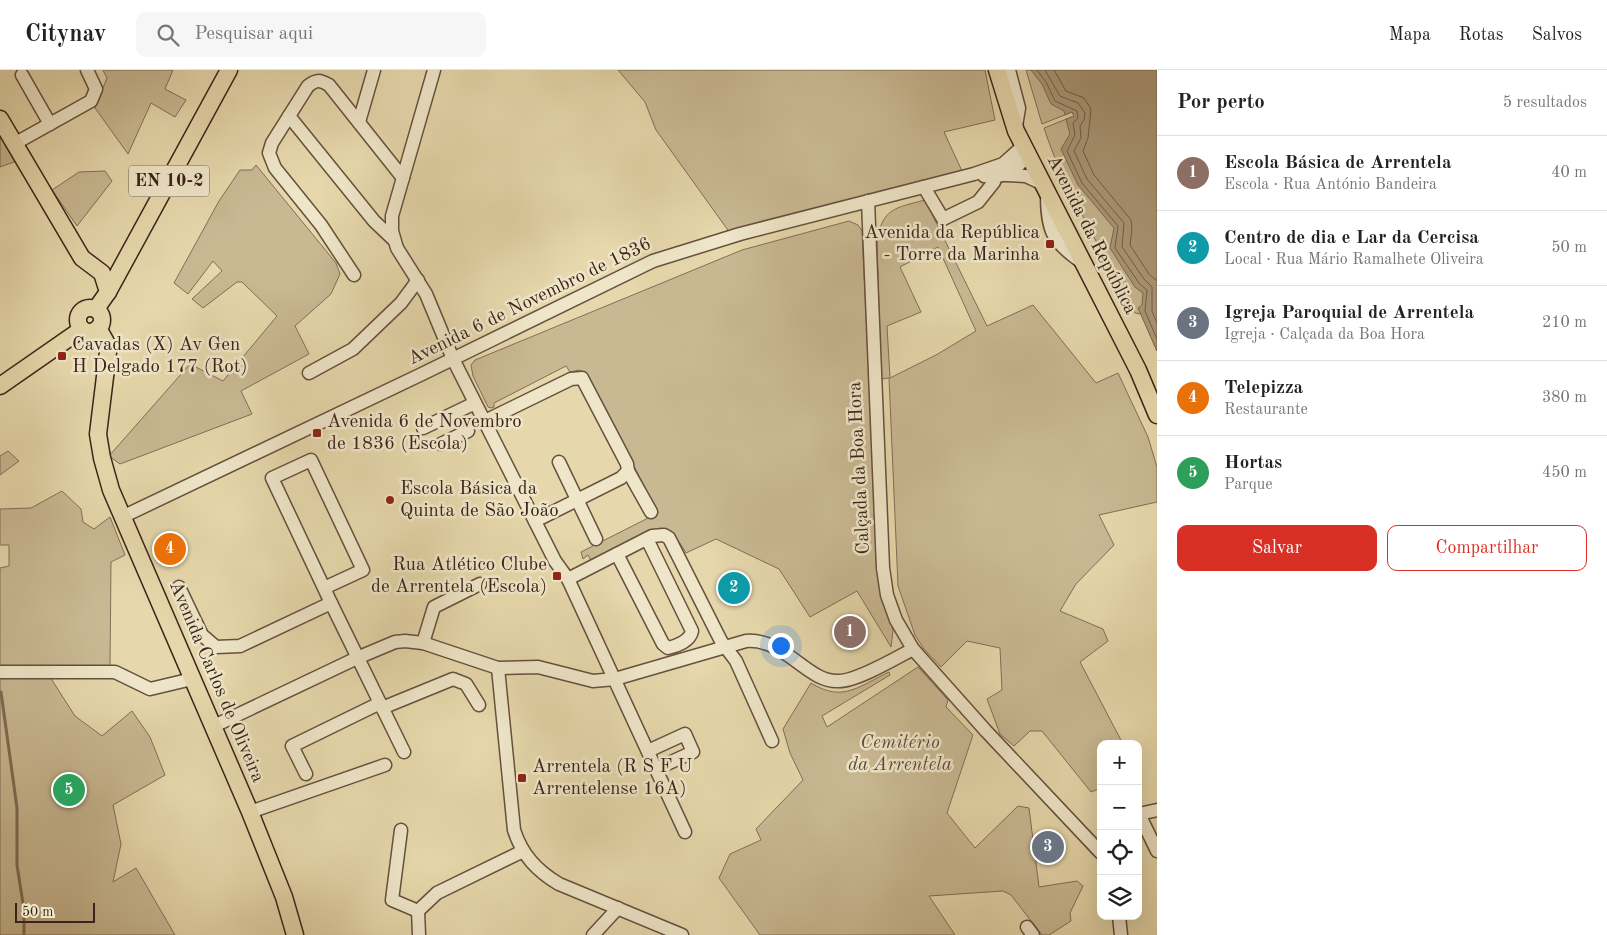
<!DOCTYPE html>
<html lang="pt">
<head>
<meta charset="utf-8">
<style>
  body { margin:0; font-family:"Old Standard TT",serif; background:#f6f6f6; color:#222 }
  .controls { position:absolute; right:15px; bottom:15px; display:grid; overflow:hidden; border-radius:10px; box-shadow:0 5px 20px #0002 }
  .controls button { width:45px; height:45px; display:grid; place-items:center; padding:0; border:0; border-bottom:1px solid #e0e0e0; background:#fff; color:#222; font:25px sans-serif }
  .scale { position:absolute; left:15px; bottom:12px; width:80px; box-sizing:border-box; padding-left:5px; border:2px solid #3b2319; border-top:0; font-size:14px; line-height:18px; white-space:nowrap; color:#3b2319; -webkit-text-stroke:4px #efe6c9; paint-order:stroke }
  .you { position:absolute; left:780px; top:575px; width:18px; height:18px; margin:-12px; border:4px solid #fff; border-radius:50%; background:#1a73e8; box-shadow:0 0 0 8px #1a73e833 }
  .badge { display:grid; place-items:center; width:32px; height:32px; border-radius:50%; background:#d93025; color:#fff; font-size:16px; font-weight:700 }
  .pin { position:absolute; translate:-50% -50%; border:2px solid #fff; box-shadow:0 1px 5px #0006 }
  .list { margin:0; padding:0; list-style:none }
  h2 { display:flex; justify-content:space-between; align-items:center; height:65px; margin:0; padding:0 20px; font-size:21px }
  h2 small { font-size:16px; font-weight:400; color:#767676 }
  .list li { display:grid; grid-template-columns:32px 1fr auto; gap:15px; align-items:center; box-sizing:border-box; height:75px; padding:0 20px; border-top:1px solid #e0e0e0 }
  .list b { display:block; font-size:19px; white-space:nowrap }
  .list p { margin:0; font-size:16px; white-space:nowrap; color:#767676 }
  .list em { font-size:16px; font-style:normal; color:#767676 }
  .actions { display:flex; gap:10px; padding:15px 20px }
  .actions a { flex:1; padding:11px 0; border:1px solid #d93025; border-radius:10px; text-align:center; font-size:18px; color:#d93025 }
  .actions .main { background:#d93025; color:#fff }
  .icon { flex:none; width:28px; height:28px; fill:none; stroke:currentColor; stroke-width:2; stroke-linecap:round; stroke-linejoin:round }
  .map { position:relative; flex:none; width:1157px; height:865px; overflow:hidden }
  header { display:flex; align-items:center; gap:30px; box-sizing:border-box; height:70px; padding:0 25px; background:#fff; border-bottom:1px solid #e0e0e0 }
  header strong { font-size:24px }
  nav { display:flex; gap:28px; margin-inline-start:auto; font-size:18px }
  .search { width:350px; height:45px; background:#f6f6f6; display:flex; align-items:center; gap:12px; box-sizing:border-box; padding:0 18px; border-radius:10px; color:#767676; font-size:19px }
  main { display:flex }
  aside { flex:1; background:#fff }
  .map>svg:first-child { display:block }
</style>
</head>
<body>
<header>
<strong>Citynav</strong>
<div class="search"><svg class="icon" aria-label="search" viewBox="0 0 24 24"><circle cx="10" cy="10" r="6"/><path d="M15 15l6 6"/></svg>Pesquisar aqui</div>
<nav><a>Mapa</a><a>Rotas</a><a>Salvos</a></nav>
</header>
<main>
<div class="map">
<svg width="1157" height="865" viewBox="0 0 1157 865">
  <rect width="100%" height="100%" fill="#e6d8ac"/>
  <filter id="stains"><feTurbulence type="fractalNoise" baseFrequency=".004" numOctaves="4"/><feColorMatrix values="0 0 0 0 .2 0 0 0 0 .09 0 0 0 0 .02 0 0 0 .5 -.17"/></filter>
  <radialGradient id="worn" r=".72"><stop offset=".6" stop-color="#630" stop-opacity="0"/><stop offset="1" stop-color="#630" stop-opacity=".3"/></radialGradient>
  <!-- green -->
  <g fill="#c9b993" stroke="#826e56" fill-rule="evenodd">
    <path d="M103,0H173L165,19L186,30L175,47L151,33L128,84L95,38L107,8Z"/>
    <path d="M618,0H985L995,50L944,62L962,101L730,163L656,60L645,32Z"/>
    <path d="M1026,0H1157V281L1141,244L1135,243C1104,182 1065,123 1044,58L1074,46L1072,42L1042,54Z"/>
    <path d="M0,62L17,91L0,97Z"/>
    <path d="M256,95L336,193L340,204L331,224L295,256L309,284L241,321L252,344L120,394L109,386L190,294L223,311L277,246L242,212H237L203,238L192,229L222,201L213,191L188,224L174,213L219,131L240,100H252Z"/>
    <path d="M105,101L112,111L77,156L52,120L79,102Z"/>
    <path d="M925,130L987,256L1033,235L1096,313L1118,303L1148,367L1157,397V432L1099,445L1114,475L1076,514L1060,541L1103,559L1108,571L1080,592L1123,674H1101V718L1091,722L1042,661H1030L1014,676L1000,664L987,629L1002,620L1000,578L967,571L941,597L924,579L915,565L898,516L889,308L881,309L877,172C882,138 895,138 925,130ZM938,177L976,261L936,285L890,308L887,256L921,242L900,197Z"/>
    <path d="M849,151L858,155L862,161L879,516L893,560L891,577L857,521L810,547L779,499L716,469L686,483C680,473 673,460 660,458L591,491L588,485L583,489L581,482L658,443L587,304L579,300L570,302L566,296L494,333V337L491,338L488,337L473,306L471,295L475,290L742,180Z"/>
    <path d="M8,381L19,391L0,405V386Z"/>
    <path d="M62,421L81,439L83,452L94,459L110,447L125,485L111,492L110,597L0,599V498L9,496V475H0V439L31,438Z"/>
    <path d="M918,597L948,630L946,637L973,665L947,743L975,778L1018,736L1029,738L1039,817L1077,811L1083,816L1070,843L1071,851L1049,865H1042L1011,825L1003,821L929,826L955,865H760L719,808L730,784L761,770L756,759L803,710L790,683L783,659L811,613C843,633 859,616 889,602L890,605L822,646L827,657Z"/>
    <path d="M50,607L75,646L102,666L132,641L150,667L165,705L113,735L121,774L113,812L136,798L175,865H0V608Z"/>
  </g>
  <!-- water -->
  <path fill="#ac9a7a" stroke="#7f6a53" d="M1031,0H1157V281L1138,238L1142,235L1143,223L1135,217L1110,178L1114,158L1078,115L1061,79L1070,64L1066,49L1074,46L1072,42L1065,45L1064,41L1051,34L1042,14Z"/>
  <g fill="none" stroke-linecap="round" stroke-linejoin="round">
    <!-- shore -->
    <g stroke="#745e4a" stroke-width="1">
      <path d="M1037,0L1046,12L1055,31L1077,41L1078,48L1073,53L1075,65L1067,81L1082,113L1118,156L1115,178L1139,213L1147,220L1145,241L1157,269"/>
      <path d="M1045,0L1060,26L1078,33L1085,43L1084,50L1080,56L1081,68L1074,81L1087,109L1124,153L1122,177L1144,209L1152,217V241L1157,253"/>
      <path d="M1054,0L1066,21L1084,28L1091,39L1088,68L1083,81L1094,105L1131,150L1132,159L1130,175L1149,204L1157,211"/>
    </g>
    <!-- stream -->
    <path stroke="#7f6a53" stroke-width="3" d="M1,622L17,738V795L24,840V865"/>
    <!-- minor casing -->
    <g stroke="#66503e" stroke-width="15">
      <g id="minor">
        <path d="M434,0L392,146V161L397,178L426,224L453,289L555,491L568,509L685,762"/>
        <path d="M1009,0L1019,38L1016,56"/>
        <path d="M22,5L50,54"/>
        <path d="M289,46L374,151L394,170"/>
        <path d="M359,52L374,0"/>
        <path d="M14,74L91,31L96,19L87,0"/>
        <path d="M1006,105L1026,106L1041,113"/>
        <path d="M984,106C1003,109 1017,101 1027,84"/>
        <path d="M924,117L943,149L978,132L994,112L992,107"/>
        <path d="M1047,123C1047,161 1052,172 1083,193"/>
        <path d="M868,131L883,498L887,525L896,550L913,579L986,661L1101,783"/>
        <path d="M354,205L321,155L275,98L269,83L272,73L308,16C317,9 320,10 329,15L403,108"/>
        <path d="M309,303L353,279L401,233L418,210"/>
        <path d="M485,351L571,309L582,308L627,394L628,401L621,408L535,451"/>
        <path d="M423,358L475,333"/>
        <path d="M441,374L468,361"/>
        <path d="M559,392L596,469"/>
        <path d="M628,401L651,442"/>
        <path d="M122,447L422,304L653,191L740,164L974,104L1003,94L1023,76"/>
        <path d="M617,484L663,574L668,578C677,576 690,571 692,561L647,469"/>
        <path d="M568,509L652,466L664,465L669,468L721,571L736,591L772,671"/>
        <path d="M179,517L202,565L216,577L240,576L331,533"/>
        <path d="M324,518L363,500L311,390L272,408L324,518L331,533L404,682"/>
        <path d="M423,573L434,537L480,514"/>
        <path d="M498,598L514,760C522,785 537,801 559,814L682,865"/>
        <path d="M0,602H115L150,619L192,609"/>
        <path d="M382,638L453,609L466,614L479,635"/>
        <path d="M214,656L357,588L395,572L405,571L423,573L498,598L538,597L593,611L615,609L746,571C786,568 807,613 839,611C857,611 896,588 913,579"/>
        <path d="M648,681L685,664L693,682L656,699"/>
        <path d="M306,704L292,676L380,633"/>
        <path d="M1157,740L1139,744L1157,781"/>
        <path d="M250,742L385,695"/>
        <path d="M401,760L392,830L418,841"/>
        <path d="M418,841L437,823L523,781"/>
        <path d="M418,841L419,865"/>
        <path d="M1119,846L1121,865"/>
        <path d="M1027,857L1033,865"/>
        <path d="M593,865L618,838"/>
      </g>
    </g>
    <!-- major casing -->
    <g stroke="#3b2319" stroke-width="19">
      <g id="major">
        <path d="M997,0L1016,61L1138,300L1157,345"/>
        <path d="M0,49L82,188L102,203L108,222"/>
        <circle cx="90" cy="250" r="12"/>
        <path d="M96,239L108,222L229,0"/>
        <path d="M98,258L107,274L108,282L98,364L102,388L111,420L250,742L284,827L295,865"/>
        <path d="M0,316L82,259"/>
      </g>
    </g>
    <!-- minor -->
    <use href="#minor" stroke="#efe6c9" stroke-width="12"/>
    <!-- major -->
    <use href="#major" stroke="#e6d8ac" stroke-width="16"/>
  </g>
  <!-- markers -->
  <g fill="#8f2418" stroke="#efe6c9" stroke-width="2">
    <rect x="1045" y="169" width="10" height="10" rx="2.5"/>
    <rect x="57" y="281" width="10" height="10" rx="2.5"/>
    <rect x="312" y="358" width="10" height="10" rx="2.5"/>
    <circle cx="390" cy="430" r="5"/>
    <rect x="552" y="501" width="10" height="10" rx="2.5"/>
    <rect x="517" y="703" width="10" height="10" rx="2.5"/>
  </g>
  <g text-anchor="middle" dominant-baseline="central" stroke-width="5" stroke-linejoin="round" paint-order="stroke">
    <!-- shield labels -->
    <rect fill="#efe6c9" stroke="#715e4e" stroke-width="1" x="129" y="95.5" width="80" height="31" rx="4"/>
    <g font-size="18" font-weight="bold" fill="#3b2319">
      <text x="169" y="111">EN 10-2</text>
    </g>
    <!-- poi labels -->
    <g font-size="19" fill="#3b2319" stroke="#efe6c9" text-anchor="start">
      <text x="1040" y="163" text-anchor="end">Avenida da República<tspan x="1040" dy="22">- Torre da Marinha</tspan></text>
      <text x="72" y="275">Cavadas (X) Av Gen<tspan x="72" dy="22">H Delgado 177 (Rot)</tspan></text>
      <text x="327" y="352">Avenida 6 de Novembro<tspan x="327" dy="22">de 1836 (Escola)</tspan></text>
      <text x="400" y="419">Escola Básica da<tspan x="400" dy="22">Quinta de São João</tspan></text>
      <text x="547" y="495" text-anchor="end">Rua Atlético Clube<tspan x="547" dy="22">de Arrentela (Escola)</tspan></text>
      <text x="532" y="697">Arrentela (R S F U<tspan x="532" dy="22">Arrentelense 16A)</tspan></text>
    </g>
    <!-- street labels -->
    <g font-size="19" fill="#3b2319" stroke="#efe6c9">
      <text transform="translate(1091 165) rotate(63)">Avenida da República</text>
      <text transform="translate(530 232) rotate(-26)">Avenida 6 de Novembro de 1836</text>
      <text transform="translate(860 398) rotate(-93)">Calçada da Boa Hora</text>
      <text transform="translate(216 612) rotate(67)">Avenida Carlos de Oliveira</text>
    </g>
    <!-- park labels -->
    <g font-size="19" font-style="italic" fill="#5e4838" stroke="#efe6c9">
      <text x="900" y="673">Cemitério<tspan x="900" dy="22">da Arrentela</tspan></text>
    </g>
  </g>
  <rect width="100%" height="100%" filter="url(#stains)"/>
  <rect width="100%" height="100%" fill="url(#worn)"/>
</svg>
<div class="controls">
<button>+</button>
<button>−</button>
<button><svg class="icon" aria-label="locate" viewBox="0 0 24 24"><circle cx="12" cy="12" r="6"/><path d="M12 2v4M12 18v4M2 12h4M18 12h4"/></svg></button>
<button><svg class="icon" aria-label="layers" viewBox="0 0 24 24"><path d="M12 4l9 5-9 5-9-5zM3 14l9 5 9-5"/></svg></button>
</div>
<div class="scale">50 m</div>
<div class="you"></div>
<div class="pin badge" style="left:850px;top:562px;background:#8d6e63">1</div>
<div class="pin badge" style="left:734px;top:518px;background:#0f9aa8">2</div>
<div class="pin badge" style="left:1048px;top:777px;background:#6b7280">3</div>
<div class="pin badge" style="left:170px;top:479px;background:#e8710a">4</div>
<div class="pin badge" style="left:69px;top:720px;background:#2e9e5b">5</div>
</div>
<aside>
<h2>Por perto<small>5 resultados</small></h2>
<ul class="list">
<li><span class="badge" style="background:#8d6e63">1</span><div><b>Escola Básica de Arrentela</b><p>Escola · Rua António Bandeira</p></div><em>40 m</em></li>
<li><span class="badge" style="background:#0f9aa8">2</span><div><b>Centro de dia e Lar da Cercisa</b><p>Local · Rua Mário Ramalhete Oliveira</p></div><em>50 m</em></li>
<li><span class="badge" style="background:#6b7280">3</span><div><b>Igreja Paroquial de Arrentela</b><p>Igreja · Calçada da Boa Hora</p></div><em>210 m</em></li>
<li><span class="badge" style="background:#e8710a">4</span><div><b>Telepizza</b><p>Restaurante</p></div><em>380 m</em></li>
<li><span class="badge" style="background:#2e9e5b">5</span><div><b>Hortas</b><p>Parque</p></div><em>450 m</em></li>
</ul>
<div class="actions"><a class="main">Salvar</a><a>Compartilhar</a></div>
</aside>
</main>
</body>
</html>
